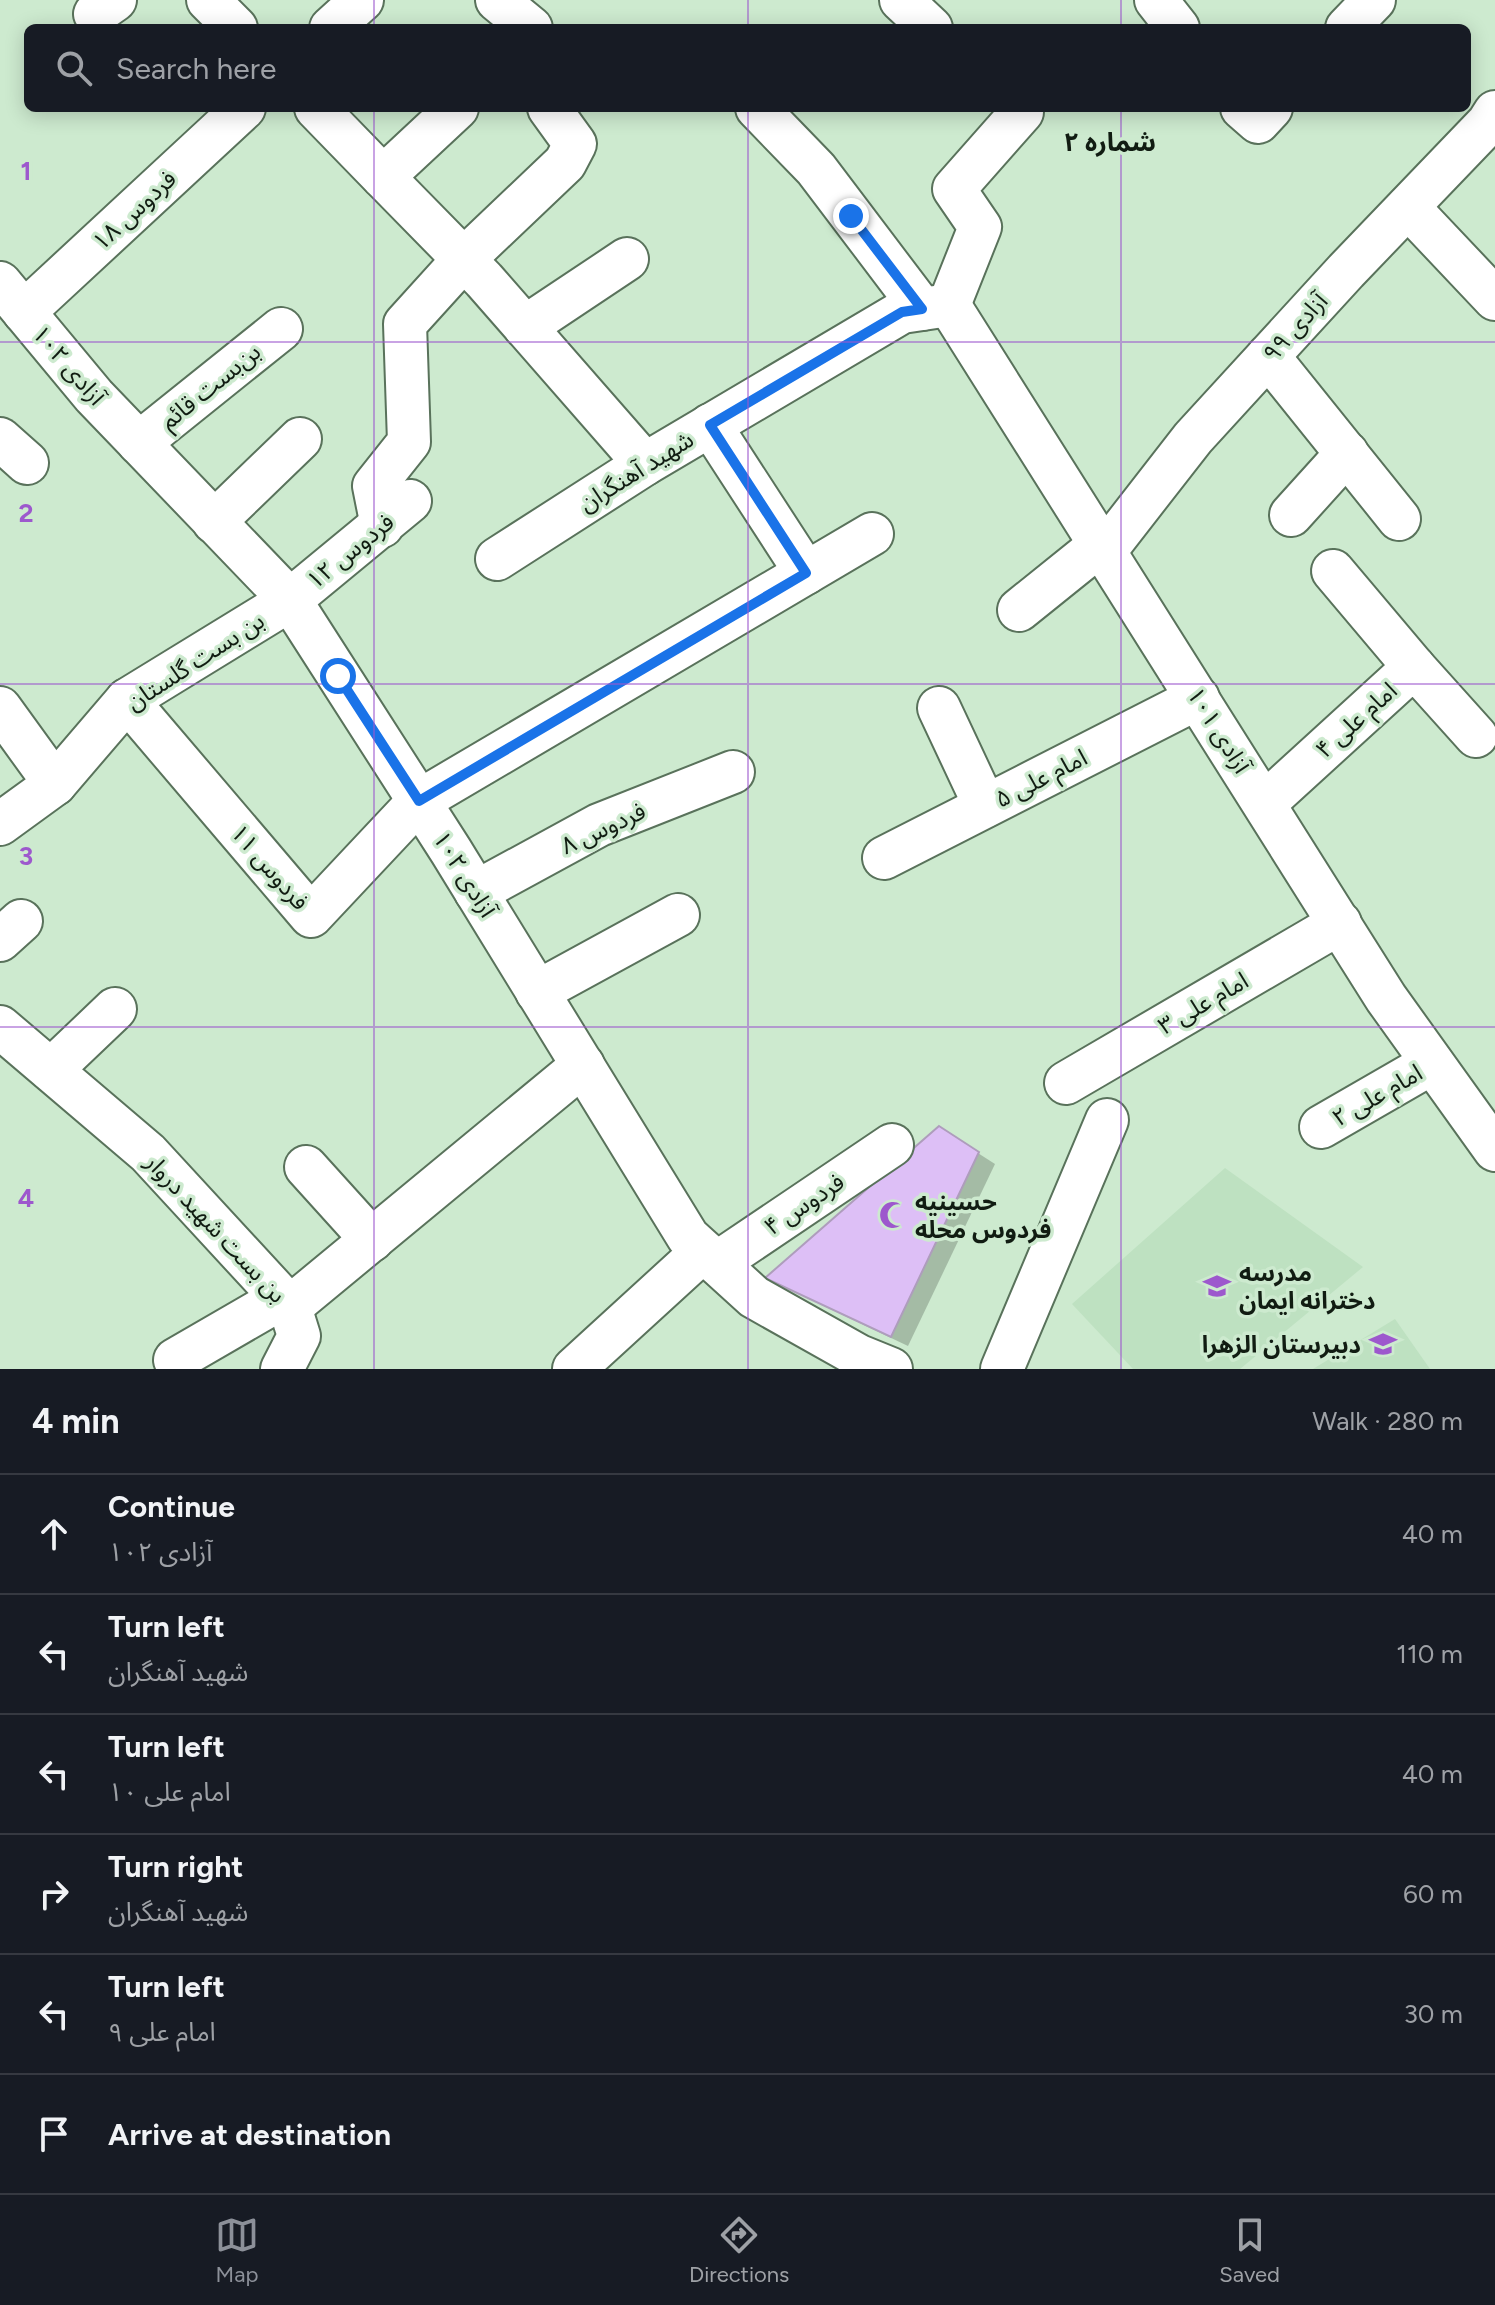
<!DOCTYPE html>
<html lang="en">
<head>
<meta charset="utf-8">
<style>
  body { margin:0; font-family:Figtree,"Noto Sans Arabic",sans-serif; background:#20242c; color:#f1f3f6 }
  .stop { position:absolute; width:24px; height:24px; margin:-18px; border:6px solid #1a73e8; border-radius:50%; background:#fff }
  .stop.end { background:#1a73e8; border-color:#fff; box-shadow:0 2px 8px #0008 }
  .list { margin:0; padding:0; list-style:none }
  h2 { display:flex; justify-content:space-between; align-items:center; height:104px; margin:0; padding:0 32px; font-size:34px }
  h2 small { font-size:26px; font-weight:400; color:#9ea1a6 }
  .list li { display:grid; grid-template-columns:52px 1fr auto; gap:24px; align-items:center; box-sizing:border-box; height:120px; padding:0 32px; border-top:2px solid #363941 }
  .list b { display:block; font-size:30px; white-space:nowrap }
  .list p { margin:0; font-size:26px; white-space:nowrap; color:#9ea1a6 }
  .list em { font-size:26px; font-style:normal; color:#9ea1a6 }
  .icon { flex:none; width:44px; height:44px; fill:none; stroke:currentColor; stroke-width:2; stroke-linecap:round; stroke-linejoin:round }
  .map { position:relative; flex:none; width:1495px; height:1369px; overflow:hidden }
  .search { position:absolute; background:#171b24; box-shadow:0 4px 20px #0003; left:24px; right:24px; top:24px; height:88px; display:flex; align-items:center; gap:20px; box-sizing:border-box; padding:0 28px; border-radius:12px; color:#9ea1a6; font-size:30px }
  .sheet { height:824px; background:#171b24 }
  nav { display:flex; justify-content:space-around; align-items:center; box-sizing:border-box; height:112px; border-top:2px solid #363941; background:#171b24; font-size:22px; color:#9ea1a6 }
  nav a { display:grid; justify-items:center; gap:4px }
  nav .on { color:#8c9099 }
  .map>svg:first-child { display:block }
</style>
</head>
<body>
<div class="map">
<svg width="1495" height="1369" viewBox="0 0 1495 1369">
  <rect width="100%" height="100%" fill="#cdeacf"/>
  <!-- built -->
  <g fill="#bee1c1">
    <path d="M1225,1168L1363,1267L1240,1369H1133L1072,1304Z"/>
    <path d="M1395,1319L1430,1369H1313Z"/>
  </g>
  <!-- shadow -->
  <path fill="#0003" d="M956,1139L995,1164L908,1346L784,1287Z"/>
  <!-- building -->
  <path fill="#ddbff6" stroke="#ae9dbc" stroke-width="2" d="M939,1126L979,1152L891,1337L765,1278Z"/>
  <g fill="none" stroke-linecap="round" stroke-linejoin="round">
    <!-- minor casing -->
    <g stroke="#59725b" stroke-width="46">
      <g id="minor">
        <path d="M208,0L236,28"/>
        <path d="M497,0L531,28"/>
        <path d="M901,0L931,28"/>
        <path d="M1156,0L1178,28"/>
        <path d="M95,14L115,0"/>
        <path d="M331,28L362,0"/>
        <path d="M1347,28L1374,0"/>
        <path d="M316,108L383,177L457,108"/>
        <path d="M757,108L816,169L922,309"/>
        <path d="M1242,108L1258,122L1271,108"/>
        <path d="M383,177L484,280L645,464"/>
        <path d="M1408,207L1495,299"/>
        <path d="M0,283L94,396L290,600L451,851L688,1237L754,1297L859,1356L891,1369"/>
        <path d="M949,305L1386,998L1495,1150"/>
        <path d="M949,305L980,227L954,189L1022,112L1018,108"/>
        <path d="M24,312L244,108"/>
        <path d="M525,327L627,259"/>
        <path d="M1268,356L1399,519"/>
        <path d="M710,425L806,573"/>
        <path d="M0,439L27,463"/>
        <path d="M139,443L281,329"/>
        <path d="M1291,515L1347,453"/>
        <path d="M214,522L300,439"/>
        <path d="M382,526L374,486L409,442L405,324L463,260L565,163L575,144L549,108"/>
        <path d="M1105,551L1193,438L1346,271L1488,123L1495,112"/>
        <path d="M497,559L645,464L902,312L949,305"/>
        <path d="M1333,571L1414,667"/>
        <path d="M1019,610L1101,544"/>
        <path d="M127,700L311,916L419,801L872,534"/>
        <path d="M0,708L55,784"/>
        <path d="M939,708L985,806"/>
        <path d="M1265,803L1414,667L1476,736"/>
        <path d="M0,824L55,784L127,700L290,600L410,501"/>
        <path d="M884,858L1198,698"/>
        <path d="M476,892L599,825L733,772"/>
        <path d="M0,940L21,921"/>
        <path d="M537,992L678,915"/>
        <path d="M0,1027L148,1153L290,1307L299,1336L282,1369"/>
        <path d="M51,1070L115,1009"/>
        <path d="M1066,1083L1340,923"/>
        <path d="M1321,1127L1432,1063"/>
        <path d="M306,1167L372,1240"/>
        <path d="M717,1263L892,1145"/>
        <path d="M290,1307L583,1065"/>
        <path d="M180,1369L175,1360L282,1298"/>
        <path d="M574,1369L703,1251"/>
        <path d="M1002,1369L1107,1120"/>
      </g>
    </g>
    <!-- minor -->
    <use href="#minor" stroke="#fff" stroke-width="42"/>
  </g>
  <g fill="none" stroke-linecap="round" stroke-linejoin="round">
    <!-- route -->
    <path stroke="#1a73e8" stroke-width="10" d="M338,676L419,801L806,573L710,425L902,312L922,309L851,216"/>
  </g>
  <!-- grid -->
  <path fill="none" stroke="#9d58cd" stroke-width="2" stroke-opacity="0.55" d="M374,0V28M748,0V28M1121,0V28M374,108V1369M748,108V1369M1121,108V1369M0,342H1495M0,684H1495M0,1027H1495"/>
  <!-- icons -->
  <defs>
    <g id="mosque-bare" transform="scale(2.16)"><path d="M3.5-4.9A6 6 0 1 0 3.5 4.9A5 5 0 1 1 3.5-4.9Z" fill="#9d58cd" stroke="#cdeacf" stroke-width="2.5" paint-order="stroke"/></g>
    <g id="school-bare" transform="scale(2.16)"><path d="M0-5L7-2L0 1L-7-2ZM-4 1L0 2.5L4 1V4Q0 6-4 4Z" fill="#9d58cd" stroke="#cdeacf" stroke-width="2.5" paint-order="stroke"/></g>
  </defs>
  <g fill-rule="evenodd">
    <use href="#mosque-bare" x="893" y="1215"/>
    <use href="#school-bare" x="1217" y="1286"/>
    <use href="#school-bare" x="1383" y="1344"/>
  </g>
  <g text-anchor="middle" dominant-baseline="central" stroke-width="7" stroke-linejoin="round" paint-order="stroke">
    <!-- street labels -->
    <g font-size="24" fill="#111c12" stroke="#cdeacf">
      <text transform="translate(134 210) rotate(-43)">فردوس ۱۸</text>
      <text transform="translate(1295 327) rotate(-48)">آزادی ٩٩</text>
      <text transform="translate(69 365) rotate(49)">آزادی ۱۰۲</text>
      <text transform="translate(210 386) rotate(-39)">بن‌بست قائم</text>
      <text transform="translate(636 471) rotate(-32)">شهید آهنگران</text>
      <text transform="translate(350 551) rotate(-39)">فردوس ۱۲</text>
      <text transform="translate(195 661) rotate(-33)">بن بست گلستان</text>
      <text transform="translate(1356 720) rotate(-42)">امام علی ۴</text>
      <text transform="translate(1219 730) rotate(58)">آزادی ۱۰۱</text>
      <text transform="translate(1041 778) rotate(-27)">امام علی ۵</text>
      <text transform="translate(603 828) rotate(-25)">فردوس ۸</text>
      <text transform="translate(270 867) rotate(49)">فردوس ۱۱</text>
      <text transform="translate(465 874) rotate(58)">آزادی ۱۰۲</text>
      <text transform="translate(1203 1003) rotate(-30)">امام علی ۳</text>
      <text transform="translate(1377 1095) rotate(-30)">امام علی ۲</text>
      <text transform="translate(804 1204) rotate(-34)">فردوس ۴</text>
      <text transform="translate(216 1228) rotate(47)">بن بست شهید دروار</text>
    </g>
    <!-- poi labels -->
    <g font-size="24" font-weight="bold" fill="#111c12" stroke="#cdeacf" text-anchor="start">
      <text x="915" y="1201">حسینیه<tspan x="915" dy="28">فردوس محله</tspan></text>
      <text x="1239" y="1272">مدرسه<tspan x="1239" dy="28">دخترانه ایمان</tspan></text>
      <text x="1361" y="1344" text-anchor="end">دبیرستان الزهرا</text>
    </g>
    <!-- neighbourhood labels -->
    <g font-size="26" font-weight="bold" fill="#111c12" stroke="#cdeacf">
      <text x="1110" y="142">شماره ۲</text>
    </g>
  </g>
  <g font-size="26" text-anchor="middle" font-weight="bold" fill="#9d58cd" stroke="#cdeacf" stroke-width="7" stroke-linejoin="round" paint-order="stroke">
    <text x="26" y="180">1</text>
    <text x="26" y="522">2</text>
    <text x="26" y="865">3</text>
    <text x="26" y="1207">4</text>
  </g>
</svg>
<div class="stop" style="left:338px;top:676px"></div>
<div class="stop end" style="left:851px;top:216px"></div>
<div class="search"><svg class="icon" aria-label="search" viewBox="0 0 24 24"><circle cx="10" cy="10" r="6"/><path d="M15 15l6 6"/></svg>Search here</div>
</div>
<section class="sheet">
<h2>4 min<small>Walk · 280 m</small></h2>
<ul class="list">
<li><svg class="icon" aria-label="ahead" viewBox="0 0 24 24"><path d="M12 20V5M6 11l6-6 6 6"/></svg><div><b>Continue</b><p>آزادی ۱۰۲</p></div><em>40 m</em></li>
<li><svg class="icon" aria-label="left" viewBox="0 0 24 24"><path d="M17 20v-9H6M10 6l-5 5 5 5"/></svg><div><b>Turn left</b><p>شهید آهنگران</p></div><em>110 m</em></li>
<li><svg class="icon" aria-label="left" viewBox="0 0 24 24"><path d="M17 20v-9H6M10 6l-5 5 5 5"/></svg><div><b>Turn left</b><p>امام علی ۱۰</p></div><em>40 m</em></li>
<li><svg class="icon" aria-label="right" viewBox="0 0 24 24"><path d="M7 20v-9h11M14 6l5 5-5 5"/></svg><div><b>Turn right</b><p>شهید آهنگران</p></div><em>60 m</em></li>
<li><svg class="icon" aria-label="left" viewBox="0 0 24 24"><path d="M17 20v-9H6M10 6l-5 5 5 5"/></svg><div><b>Turn left</b><p>امام علی ۹</p></div><em>30 m</em></li>
<li><svg class="icon" aria-label="arrive" viewBox="0 0 24 24"><path d="M6 21V4h12l-3 4 3 4H6"/></svg><div><b>Arrive at destination</b></div></li>
</ul>
</section>
<nav>
<a class="on"><svg class="icon" aria-label="map" viewBox="0 0 24 24"><path d="M3 6l6-2 6 2 6-2v14l-6 2-6-2-6 2zM9 4v14M15 6v14"/></svg>Map</a>
<a><svg class="icon" aria-label="directions" viewBox="0 0 24 24"><path d="M12 3l9 9-9 9-9-9zM9 14v-3h6M13 9l2 2-2 2"/></svg>Directions</a>
<a><svg class="icon" aria-label="saved" viewBox="0 0 24 24"><path d="M7 4h10v16l-5-4-5 4z"/></svg>Saved</a>
</nav>
</body>
</html>
